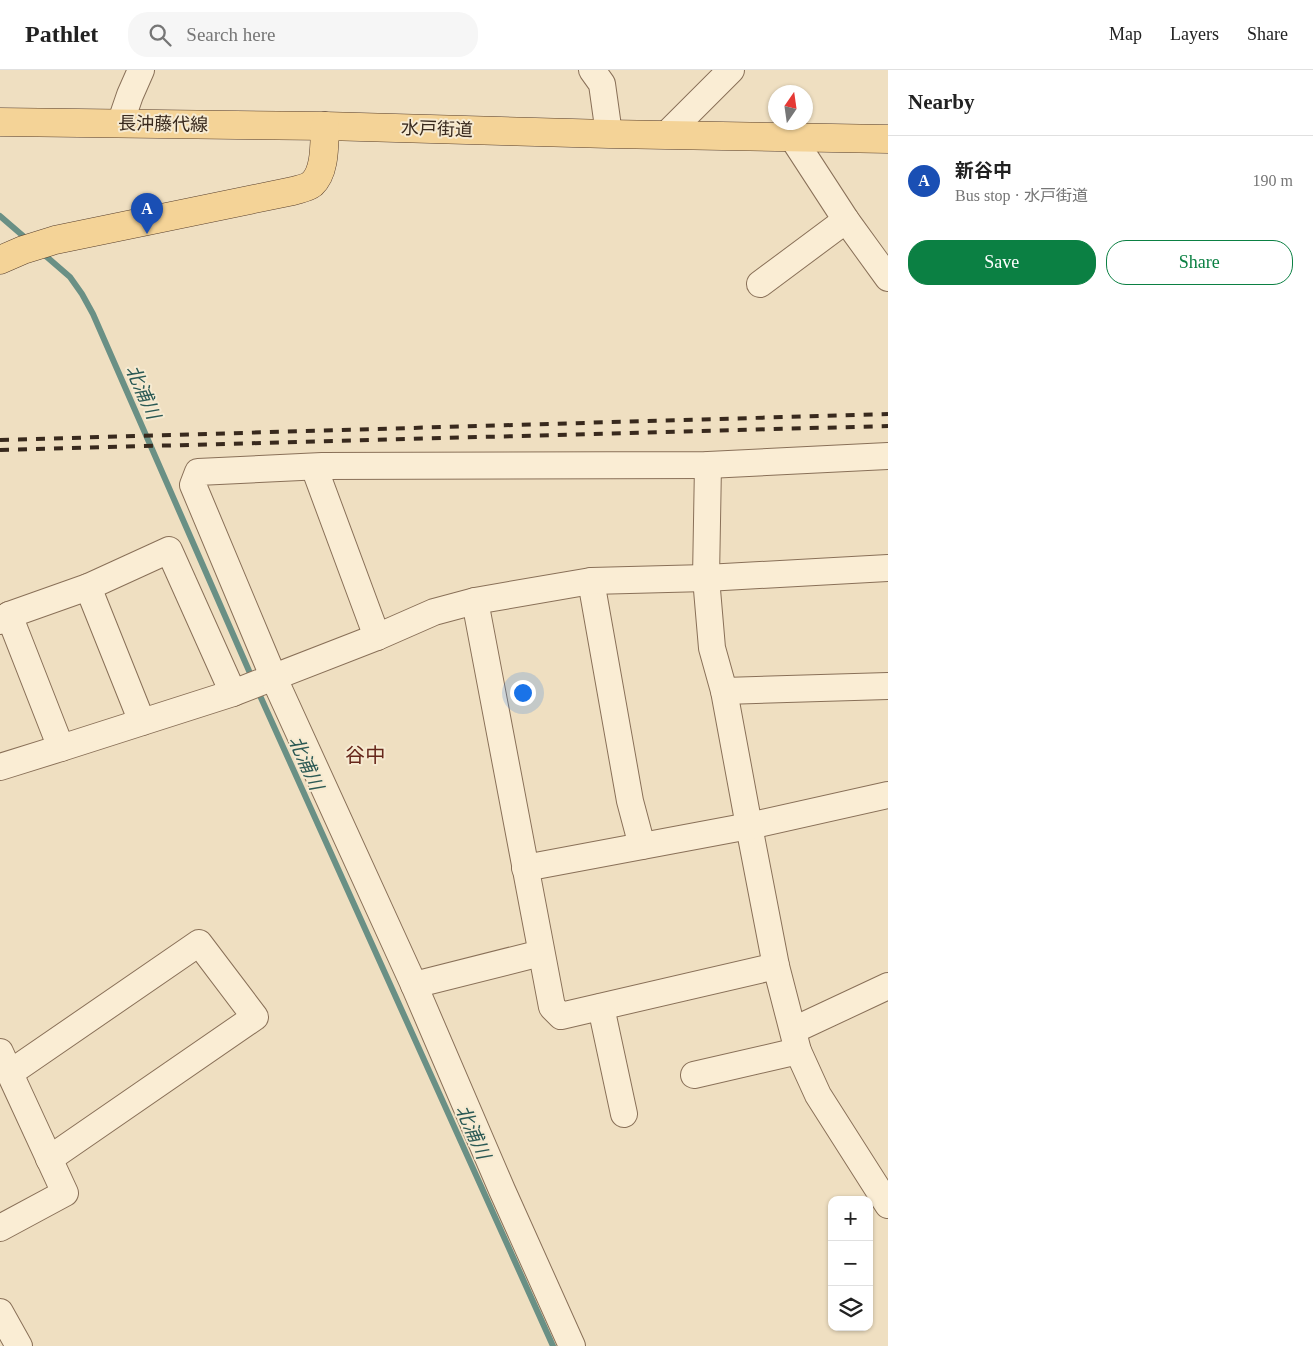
<!DOCTYPE html>
<html lang="en">
<head>
<meta charset="utf-8">
<style>
  body { margin:0; font-family:"Times New Roman","Noto Sans JP",serif; background:#f6f6f6; color:#222 }
  .controls { position:absolute; right:15px; bottom:15px; display:grid; overflow:hidden; border-radius:10px; box-shadow:0 1px 4px #0004 }
  .controls button { width:45px; height:45px; display:grid; place-items:center; padding:0; border:0; border-bottom:1px solid #e0e0e0; background:#fff; color:#222; font:25px sans-serif }
  .compass { position:absolute; left:768px; top:15px; width:45px; height:45px; border-radius:50%; background:#fff; box-shadow:0 1px 4px #0004; rotate:13deg }
  .you { position:absolute; left:522px; top:622px; width:18px; height:18px; margin:-12px; border:4px solid #fff; border-radius:50%; background:#1a73e8; box-shadow:0 0 0 8px #1a73e833 }
  .badge { display:grid; place-items:center; width:32px; height:32px; border-radius:50%; background:#0b8043; color:#fff; font-size:16px; font-weight:700 }
  .pin { position:absolute; translate:-50% -41px; filter:drop-shadow(0 1px 2px #0008) }
  .pin::after { content:''; position:absolute; top:26px; width:18px; height:15px; background:inherit; clip-path:polygon(0 0,100% 0,50% 100%) }
  .list { margin:0; padding:0; list-style:none }
  h2 { display:flex; justify-content:space-between; align-items:center; height:65px; margin:0; padding:0 20px; font-size:21px }
  h2 small { font-size:16px; font-weight:400; color:#767676 }
  .list li { display:grid; grid-template-columns:32px 1fr auto; gap:15px; align-items:center; box-sizing:border-box; height:90px; padding:0 20px; border-top:1px solid #e0e0e0 }
  .list b { display:block; font-size:19px; white-space:nowrap }
  .list p { margin:0; font-size:16px; white-space:nowrap; color:#767676 }
  .list em { font-size:16px; font-style:normal; color:#767676 }
  .actions { display:flex; gap:10px; padding:15px 20px }
  .actions a { flex:1; padding:11px 0; border:1px solid #0b8043; border-radius:20px; text-align:center; font-size:18px; color:#0b8043 }
  .actions .main { background:#0b8043; color:#fff }
  .icon { flex:none; width:28px; height:28px; fill:none; stroke:currentColor; stroke-width:2; stroke-linecap:round; stroke-linejoin:round }
  .map { position:relative; flex:none; width:888px; height:1276px; overflow:hidden }
  header { display:flex; align-items:center; gap:30px; box-sizing:border-box; height:70px; padding:0 25px; background:#fff; border-bottom:1px solid #e0e0e0 }
  header strong { font-size:24px }
  nav { display:flex; gap:28px; margin-inline-start:auto; font-size:18px }
  .search { width:350px; height:45px; background:#f6f6f6; display:flex; align-items:center; gap:12px; box-sizing:border-box; padding:0 18px; border-radius:20px; color:#767676; font-size:19px }
  main { display:flex }
  aside { flex:1; background:#fff }
  .map>svg:first-child { display:block }
</style>
</head>
<body>
<header>
<strong>Pathlet</strong>
<div class="search"><svg class="icon" aria-label="search" viewBox="0 0 24 24"><circle cx="10" cy="10" r="6"/><path d="M15 15l6 6"/></svg>Search here</div>
<nav><a>Map</a><a>Layers</a><a>Share</a></nav>
</header>
<main>
<div class="map">
<svg width="888" height="1276" viewBox="0 0 888 1276">
  <rect width="100%" height="100%" fill="#efdfc1"/>
  <g fill="none" stroke-linecap="round" stroke-linejoin="round">
    <!-- stream -->
    <g stroke="#6a9085" stroke-width="6">
      <path d="M0,146L29,171"/>
      <path d="M40,181L70,207L82,224L93,244L253,610"/>
      <path d="M257,619L553,1276"/>
    </g>
    <!-- minor casing -->
    <g stroke="#897058" stroke-width="28">
      <g id="minor">
        <path d="M592,0L602,14L609,64"/>
        <path d="M120,54L130,25L141,0"/>
        <path d="M666,65L731,0"/>
        <path d="M792,67L846,150L888,208"/>
        <path d="M760,214L846,150"/>
        <path d="M708,395L706,508L712,578L724,621L749,756L776,896L798,981L818,1025L888,1135"/>
        <path d="M314,397L377,567"/>
        <path d="M591,511L630,731L642,776"/>
        <path d="M88,517L169,480L233,623"/>
        <path d="M475,531L552,937L561,946L776,896"/>
        <path d="M9,545L88,517L142,652"/>
        <path d="M0,551L9,545L61,678L233,623L377,567L434,542L475,531L591,511L706,508L888,498"/>
        <path d="M724,621L888,616"/>
        <path d="M0,697L61,678"/>
        <path d="M525,798L749,756L888,725"/>
        <path d="M414,915L541,883"/>
        <path d="M601,937L624,1044"/>
        <path d="M794,960L888,916"/>
        <path d="M0,982L65,1123L0,1158"/>
        <path d="M10,1003L199,873L255,947L49,1089"/>
        <path d="M694,1005L798,981"/>
        <path d="M0,1242L19,1276"/>
        <path d="M572,1276L502,1120L414,915L273,606L193,415L198,402L322,396L708,395L888,386"/>
      </g>
    </g>
    <!-- major casing -->
    <g stroke="#573e2c" stroke-width="29">
      <g id="major">
        <path d="M0,52L325,56L609,64L888,69"/>
        <path d="M0,190L23,180L55,170L293,121C299,119 307,118 312,114C326,101 324,73 325,56"/>
      </g>
    </g>
    <!-- minor -->
    <use href="#minor" stroke="#faedd4" stroke-width="26"/>
    <!-- major -->
    <use href="#major" stroke="#f4d397" stroke-width="28"/>
    <!-- rail -->
    <g stroke="#38291d" stroke-width="4" stroke-dasharray="9 9" stroke-linecap="butt">
      <path d="M0,370L888,344"/>
      <path d="M0,380L888,356"/>
    </g>
  </g>
  <g text-anchor="middle" dominant-baseline="central" stroke-width="4" stroke-linejoin="round" paint-order="stroke">
    <!-- street labels -->
    <g font-size="18" fill="#38291d" stroke="#f6ead1">
      <text transform="translate(163 54) rotate(1)">長沖藤代線</text>
      <text transform="translate(437 59) rotate(2)">水戸街道</text>
    </g>
    <!-- water labels -->
    <g font-size="19" font-style="italic" fill="#2b5954" stroke="#f6ead1">
      <text transform="translate(143 322) rotate(66)">北浦川</text>
      <text transform="translate(306 693) rotate(66)">北浦川</text>
      <text transform="translate(473 1062) rotate(66)">北浦川</text>
    </g>
    <!-- quarter labels -->
    <g font-size="20" fill="#66271b" stroke="#f6ead1">
      <text x="365" y="685">谷中</text>
    </g>
  </g>
</svg>
<div class="controls">
<button>+</button>
<button>−</button>
<button><svg class="icon" aria-label="layers" viewBox="0 0 24 24"><path d="M12 4l9 5-9 5-9-5zM3 14l9 5 9-5"/></svg></button>
</div>
<svg class="compass" viewBox="-18 -18 36 36"><path d="M0-13l5 13h-10z" fill="#e53935"/><path d="M0 13l5-13h-10z" fill="#767676"/></svg>
<div class="you"></div>
<div class="pin badge" style="left:147px;top:164px;background:#1a4fb4">A</div>
</div>
<aside>
<h2>Nearby<small></small></h2>
<ul class="list">
<li><span class="badge" style="background:#1a4fb4">A</span><div><b>新谷中</b><p>Bus stop · 水戸街道</p></div><em>190 m</em></li>
</ul>
<div class="actions"><a class="main">Save</a><a>Share</a></div>
</aside>
</main>
</body>
</html>
